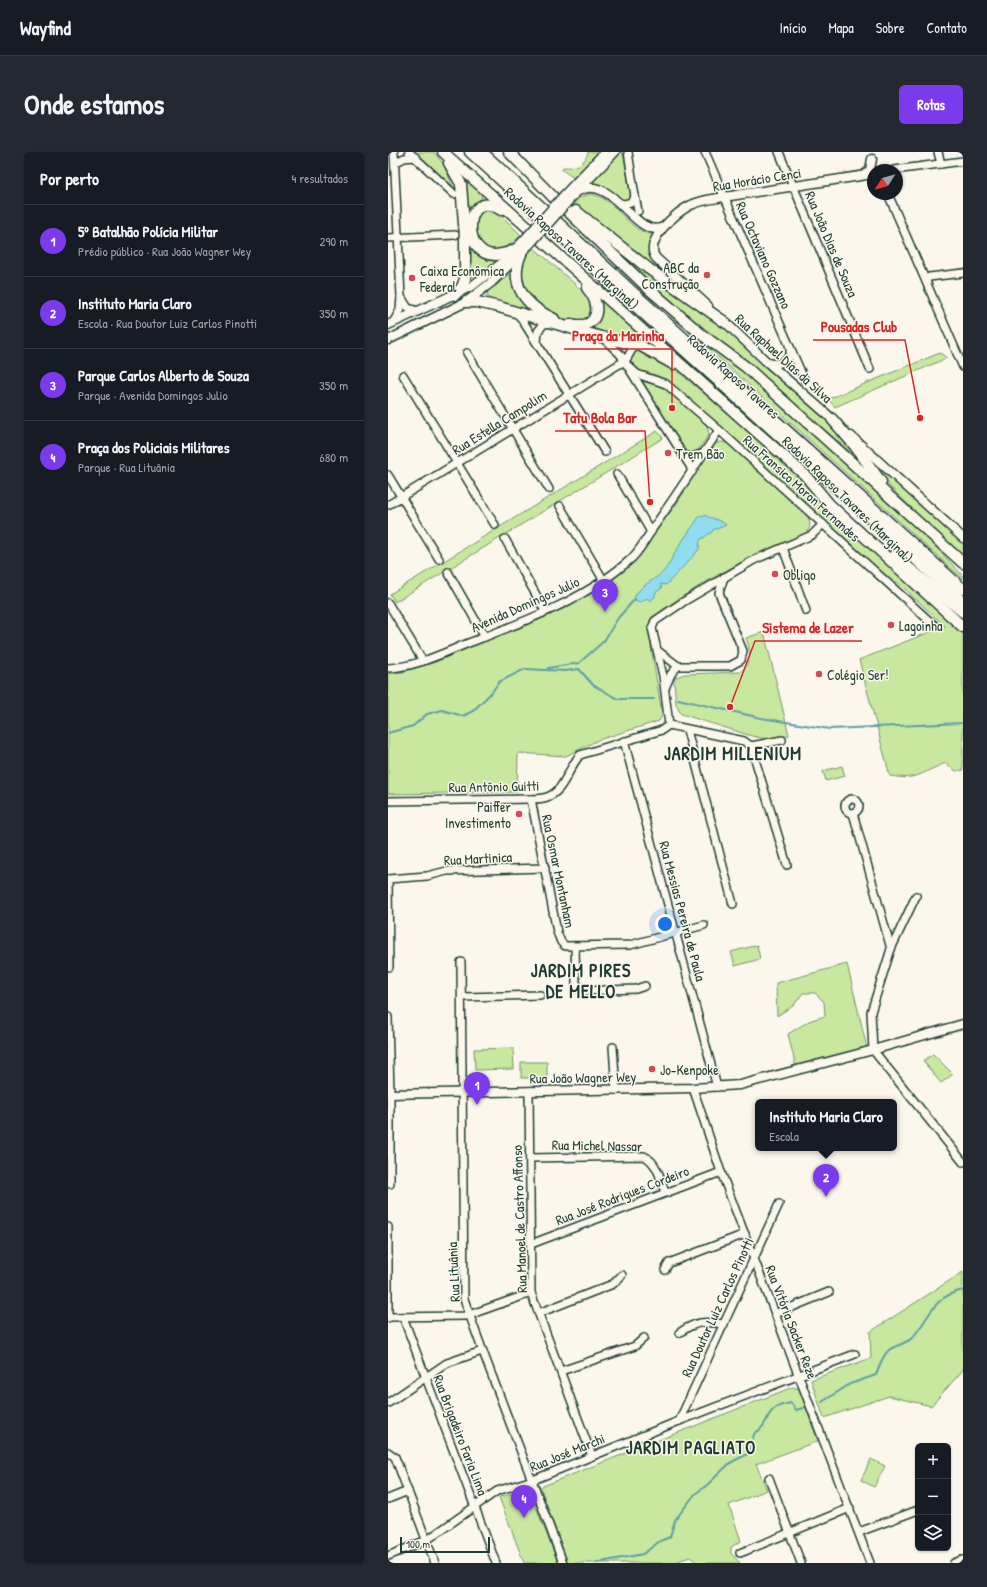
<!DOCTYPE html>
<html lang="pt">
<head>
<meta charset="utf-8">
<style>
  body { margin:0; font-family:"Patrick Hand",sans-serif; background:#242831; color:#f1f3f6 }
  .controls { position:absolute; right:12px; bottom:12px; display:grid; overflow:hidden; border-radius:6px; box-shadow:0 1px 3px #0004 }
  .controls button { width:36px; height:36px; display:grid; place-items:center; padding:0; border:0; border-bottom:1px solid #363941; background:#171b24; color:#f1f3f6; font:20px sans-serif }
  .compass { position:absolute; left:479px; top:12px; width:36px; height:36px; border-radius:50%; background:#171b24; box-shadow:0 1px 3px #0004; rotate:234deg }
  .scale { position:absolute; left:12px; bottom:10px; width:90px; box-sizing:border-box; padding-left:4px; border:2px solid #1f3d34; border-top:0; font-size:11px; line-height:14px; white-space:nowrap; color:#1f3d34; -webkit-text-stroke:3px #fbf7ec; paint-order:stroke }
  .you { position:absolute; left:277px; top:772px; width:14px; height:14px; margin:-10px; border:3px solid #fff; border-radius:50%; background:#1a73e8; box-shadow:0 0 0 6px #1a73e833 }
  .badge { display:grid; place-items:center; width:26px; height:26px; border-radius:50%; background:#7c3aed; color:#fff; font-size:13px; font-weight:700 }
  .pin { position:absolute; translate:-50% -33px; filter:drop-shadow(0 1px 2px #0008) }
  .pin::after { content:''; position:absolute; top:21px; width:14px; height:12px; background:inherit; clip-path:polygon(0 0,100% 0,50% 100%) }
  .popup { position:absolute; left:367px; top:947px; width:142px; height:52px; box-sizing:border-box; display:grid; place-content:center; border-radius:6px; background:#171b24; filter:drop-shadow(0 1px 3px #0005); font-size:13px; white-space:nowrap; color:#9ea1a6 }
  .popup b { font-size:15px; color:#f1f3f6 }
  .popup::after { content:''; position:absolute; left:50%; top:100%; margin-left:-8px; border:8px solid transparent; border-top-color:#171b24 }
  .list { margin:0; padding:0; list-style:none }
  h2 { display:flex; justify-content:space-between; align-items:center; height:52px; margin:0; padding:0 16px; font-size:17px }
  h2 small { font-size:13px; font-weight:400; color:#9ea1a6 }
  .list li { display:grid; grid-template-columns:26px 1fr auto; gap:12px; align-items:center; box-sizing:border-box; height:72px; padding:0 16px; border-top:1px solid #363941 }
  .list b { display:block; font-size:15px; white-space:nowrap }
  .list p { margin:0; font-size:13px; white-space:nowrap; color:#9ea1a6 }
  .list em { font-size:13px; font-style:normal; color:#9ea1a6 }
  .icon { flex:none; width:22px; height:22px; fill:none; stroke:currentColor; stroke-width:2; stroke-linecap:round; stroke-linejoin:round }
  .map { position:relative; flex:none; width:575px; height:1411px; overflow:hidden; border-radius:6px }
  header { display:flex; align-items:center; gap:24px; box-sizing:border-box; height:56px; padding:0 20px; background:#171b24; border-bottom:1px solid #363941 }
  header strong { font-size:19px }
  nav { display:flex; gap:22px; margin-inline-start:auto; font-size:14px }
  .intro { display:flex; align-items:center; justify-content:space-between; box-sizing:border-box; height:96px; padding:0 24px }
  h1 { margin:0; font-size:28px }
  .button { padding:10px 18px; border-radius:6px; background:#7c3aed; color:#fff; font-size:14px; font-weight:700 }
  main { display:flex; gap:24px; padding:0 24px }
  aside { flex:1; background:#171b24; border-radius:6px; box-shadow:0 1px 3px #0004 }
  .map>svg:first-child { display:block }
</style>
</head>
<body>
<header>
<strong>Wayfind</strong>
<nav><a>Início</a><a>Mapa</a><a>Sobre</a><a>Contato</a></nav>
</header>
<div class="intro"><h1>Onde estamos</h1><a class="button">Rotas</a></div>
<main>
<aside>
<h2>Por perto<small>4 resultados</small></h2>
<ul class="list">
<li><span class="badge">1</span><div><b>5º Batalhão Polícia Militar</b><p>Prédio público · Rua João Wagner Wey</p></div><em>290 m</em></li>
<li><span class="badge">2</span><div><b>Instituto Maria Claro</b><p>Escola · Rua Doutor Luiz Carlos Pinotti</p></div><em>350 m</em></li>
<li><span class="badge">3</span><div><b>Parque Carlos Alberto de Souza</b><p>Parque · Avenida Domingos Julio</p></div><em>350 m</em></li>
<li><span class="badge">4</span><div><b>Praça dos Policiais Militares</b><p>Parque · Rua Lituânia</p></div><em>680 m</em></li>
</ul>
</aside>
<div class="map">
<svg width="575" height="1411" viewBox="0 0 575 1411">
  <rect width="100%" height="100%" fill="#fbf7ec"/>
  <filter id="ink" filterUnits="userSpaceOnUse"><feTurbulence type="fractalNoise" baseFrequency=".025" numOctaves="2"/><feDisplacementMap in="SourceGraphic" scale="8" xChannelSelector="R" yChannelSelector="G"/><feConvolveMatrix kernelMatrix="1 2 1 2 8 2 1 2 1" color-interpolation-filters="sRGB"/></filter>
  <g filter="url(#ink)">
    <!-- green -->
    <g fill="#c8e8a0" stroke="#74926a">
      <path d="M27,0H46L56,13L65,35L62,34Z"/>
      <path d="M200,0H210L186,26L174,18L175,15C187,16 197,13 200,0Z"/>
      <path d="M232,0L235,1L242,39L243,43L238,49L234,48L220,36L205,30Z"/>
      <path d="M75,24L93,39L94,46C77,56 75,91 90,103C96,108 104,107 110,109L87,125L82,122L81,119L77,31Z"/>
      <path d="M202,42C228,45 241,82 265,82C253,103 274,118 289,131V133L185,53L191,46Z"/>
      <path d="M98,56L110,60L133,83C95,122 75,72 98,56Z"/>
      <path d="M145,95L196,140L205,152L204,162C201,165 198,168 194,169C188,171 181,169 176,167C156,161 132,144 133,120C133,110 140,103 145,95Z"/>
      <path d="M228,96L343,180L452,278L475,311L361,212L314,178L227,99Z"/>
      <path d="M124,118C125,140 138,143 145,162L109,151L99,144L100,139L115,128Z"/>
      <path d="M236,120L370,229L512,357L575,424V427Z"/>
      <path d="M213,149H215L268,194L251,188L199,176L212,158Z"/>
      <path d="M252,198L276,209L292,221L404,317L575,480V618L568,619L558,611C533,620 531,629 502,624L471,508L557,474L509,430L506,431L284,232C277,227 270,224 261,221C258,220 253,220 249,218C240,212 240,200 252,198Z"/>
      <path d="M552,201L559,206L447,255L440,247Z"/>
      <path d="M254,229L272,234L281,239L319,273L321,282L309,300L303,302L297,299L253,231Z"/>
      <path d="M269,279L275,286L7,450L2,442Z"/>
      <path d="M334,290L342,292L417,361C421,366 424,372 420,378C416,386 386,395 377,399C340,415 295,443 263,466L260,477L273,555L274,564L271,569L210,588L178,604L130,601L129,640L0,642V522L14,520L48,510L189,448L218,432L244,411L289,351L326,292Z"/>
      <path d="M483,306L575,392V406L501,334Z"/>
      <path d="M376,480L401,583L382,588L364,584L293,562L288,553L286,528L288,525L297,522L352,520C364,510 363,500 358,486Z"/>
      <path d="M454,614L457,624L438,629L435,619Z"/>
      <path d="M369,793L372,807L347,814L343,800Z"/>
      <path d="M459,812L479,896L408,915L400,882L421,869L437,864L436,850L427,841H415L406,853L389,864L388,831Z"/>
      <path d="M125,896L126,917L87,918L86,897Z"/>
      <path d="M545,902L565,922L553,931L535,909Z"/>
      <rect x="133" y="910" width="26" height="16"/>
      <path d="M575,1120V1218L543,1254L501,1244L436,1266L423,1228L483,1206L482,1180Z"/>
      <path d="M405,1235L411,1237L430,1289L368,1312L379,1338L341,1353L353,1389L343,1395V1401L352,1411H310L302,1405L284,1411H180L153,1337L155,1334Z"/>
      <path d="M483,1307L497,1314L486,1335L473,1328Z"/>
      <path d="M140,1338L142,1340L170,1411H136L111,1345Z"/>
    </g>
    <!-- water -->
    <path fill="#8fddee" stroke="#629da4" d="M312,363L315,365L317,363C323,367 331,367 338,373L329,377H326L324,380L312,388L311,397L308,401L278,433L272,432L274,436L267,441V445L262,449L259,446L253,450L246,448C247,436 267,428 275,420C281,414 283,407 288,399C295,387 305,375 312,363Z"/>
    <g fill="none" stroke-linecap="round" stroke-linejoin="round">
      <!-- stream -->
      <g stroke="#629da4" stroke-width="2">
        <path d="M160,516L191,511L216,489L230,466L247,447"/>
        <path d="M290,547L373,566L442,577L575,571"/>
        <path d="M0,581L25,574L39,562L54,558L75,564L85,559L104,540L111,530L137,517L177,519L191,517L205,533L230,547H266"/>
        <path d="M434,1250L462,1232L488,1223C491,1215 494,1204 501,1198C507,1193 519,1192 525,1185C543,1164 544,1145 575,1138"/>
        <path d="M207,1411L255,1402L272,1389L282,1385L287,1368L307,1342L319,1333L342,1311L361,1301L366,1282C387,1269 372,1256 403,1251L408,1258L418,1255"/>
      </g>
      <!-- minor casing -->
      <g stroke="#1f3d34" stroke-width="10">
        <g id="minor">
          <path d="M21,0L66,42"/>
          <path d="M317,0L416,227"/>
          <path d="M391,0L482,217"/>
          <path d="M550,0L553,12"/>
          <path d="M9,10L16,6L27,5"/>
          <path d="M506,18L575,9"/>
          <path d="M500,42L575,215"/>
          <path d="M247,44L250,59"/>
          <path d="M232,51L236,52L243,50L247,44L240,0"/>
          <path d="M0,86L67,83"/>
          <path d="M538,129L541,125L575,121"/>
          <path d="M13,145L20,156L30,159"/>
          <path d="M128,161L133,166L217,300"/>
          <path d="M5,171L12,158L13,145L6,0"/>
          <path d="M216,187L232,202L302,314L304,320"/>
          <path d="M149,191L150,179L156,172L163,171"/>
          <path d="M79,201L161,337"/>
          <path d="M235,209L249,222L278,232L331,278L546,473"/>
          <path d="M379,210C389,213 396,212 402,203V196"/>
          <path d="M15,223L107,373"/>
          <path d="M295,304L304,305L316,301"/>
          <path d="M229,322L263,380"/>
          <path d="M0,323L51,407"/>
          <path d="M0,353L238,208L245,196L252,194"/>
          <path d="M172,354L216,429"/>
          <path d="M117,387L157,459"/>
          <path d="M395,396L418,459"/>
          <path d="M60,420L97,485"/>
          <path d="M0,451L35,509"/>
          <path d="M270,499L290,514H342L353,508L355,499L331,441L336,425"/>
          <path d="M0,516C27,515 53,502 78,492C135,470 198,448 244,406C252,398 259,386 265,376C288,344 309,311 331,278"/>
          <path d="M277,536L283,522L290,514"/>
          <path d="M281,573L275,524L264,476L267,469L295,450L366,408L424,383L435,372"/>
          <path d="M281,573L356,589L363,594L394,588"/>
          <path d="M299,578L345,752"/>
          <path d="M236,589L329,935"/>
          <path d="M363,594L399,713"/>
          <circle cx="464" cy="654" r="7"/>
          <path d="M143,647L169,780L173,790L177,794L242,793L316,773"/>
          <path d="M0,649L143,647C148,647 154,647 159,645C176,640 180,616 192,603L274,578L281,573"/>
          <path d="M465,661L503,797"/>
          <path d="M0,727L39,724L59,719L157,716"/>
          <path d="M0,727L1,815"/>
          <path d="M528,744L503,797L483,860L485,898L575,1010"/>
          <path d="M187,795L188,831L193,839L248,837L257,834"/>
          <path d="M73,810L76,1147C107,1236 143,1323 175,1411"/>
          <path d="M74,845L152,843"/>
          <path d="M0,865L2,942V1032"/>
          <path d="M225,895L228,938"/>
          <path d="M305,936L333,1020L482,1411"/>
          <path d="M141,939L143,1141L204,1304"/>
          <path d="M142,1006L256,1004C269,1010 273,1027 277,1041"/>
          <path d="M143,1092L333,1020"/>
          <path d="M277,1118L281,1111L357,1082"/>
          <path d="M151,1161L225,1132L234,1123"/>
          <path d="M387,1162L441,1140"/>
          <path d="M0,1165L78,1164L143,1141"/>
          <path d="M15,1165L108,1411"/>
          <path d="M0,1166V1075"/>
          <path d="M291,1181C308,1169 316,1169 336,1172"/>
          <path d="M173,1219L247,1194L256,1186"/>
          <path d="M0,1251L59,1211L94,1199"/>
          <path d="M291,1269L391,1052"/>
          <path d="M0,1300L7,1305L47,1411"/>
          <path d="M381,1326L413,1411"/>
          <path d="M0,1347L20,1339"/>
          <path d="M471,1380L530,1358"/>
          <path d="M352,1401L462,1356"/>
          <path d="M0,1404L39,1388L109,1339L145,1328L291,1269L467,1202"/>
          <path d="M566,1411L574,1408"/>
        </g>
      </g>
      <!-- major casing -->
      <g stroke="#1f3d34" stroke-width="11">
        <g id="major">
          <path d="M476,23L482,18L484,7"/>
          <path d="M190,39C195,37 200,35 205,36C231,38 252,87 275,75"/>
          <path d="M177,42L217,0"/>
          <path d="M182,47L227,0"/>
          <path d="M320,154L268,106C255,89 288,60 303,53C313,48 325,47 336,45L485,22"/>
          <path d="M334,167L378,209L449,271"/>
          <path d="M0,173L84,134L114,111L137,87"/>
          <path d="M0,188L78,150L104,130L142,92"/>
          <path d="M463,284L575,386"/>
          <path d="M0,942L305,936L352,933L485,898L575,872"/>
        </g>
      </g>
      <!-- highway casing -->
      <g stroke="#1f3d34" stroke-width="13">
        <g id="highway">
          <path d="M55,0L417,323L441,352L575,475"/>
          <path d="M82,0L172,82L223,132L575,450"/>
          <path d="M94,0L249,144L575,437"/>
          <path d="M121,0L165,45L261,137L313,182L358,215L575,411"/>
          <path d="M61,11L73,32L77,85V127L74,135L67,143"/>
          <path d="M113,58C77,33 71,104 108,103C116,102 122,101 128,97"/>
          <path d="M188,59L261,117L338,171"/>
          <path d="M133,102C120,133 138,154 166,167"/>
          <path d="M78,150H89L111,155L213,185L253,194L285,212"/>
          <path d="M183,172C211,179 215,153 199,136"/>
          <path d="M444,267L467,294L493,330"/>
          <path d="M506,404L575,460"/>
        </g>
      </g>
      <!-- minor -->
      <use href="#minor" stroke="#fbf7ec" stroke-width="7"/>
      <!-- major -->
      <use href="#major" stroke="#fbf7ec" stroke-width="8"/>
      <!-- highway -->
      <use href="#highway" stroke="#fbf7ec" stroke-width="10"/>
      <!-- major-bridge casing -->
      <g stroke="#1f3d34" stroke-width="11" stroke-linecap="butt">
        <g id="major-bridge">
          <path d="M137,87L177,42"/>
          <path d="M142,92L182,47"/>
        </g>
      </g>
      <!-- major-bridge -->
      <use href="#major-bridge" stroke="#fbf7ec" stroke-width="8"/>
    </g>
  </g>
  <!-- markers -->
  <g fill="#d1495b" stroke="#fbf7ec" stroke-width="1.5">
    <circle cx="319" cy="123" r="4"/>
    <circle cx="24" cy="126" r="4"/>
    <circle cx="280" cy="301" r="4"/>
    <circle cx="387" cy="422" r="4"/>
    <circle cx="503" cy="473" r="4"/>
    <circle cx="431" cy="522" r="4"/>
    <circle cx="131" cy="662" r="4"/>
    <circle cx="264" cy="917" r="4"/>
  </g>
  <g text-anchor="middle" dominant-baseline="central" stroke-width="3" stroke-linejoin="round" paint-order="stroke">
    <!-- street labels -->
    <g font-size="14" fill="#1f3d34" stroke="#fbf7ec">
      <text transform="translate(369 27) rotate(-9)">Rua Horácio Cenci</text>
      <text transform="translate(444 92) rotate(67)">Rua João Dias de Souza</text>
      <text transform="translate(184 96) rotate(42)">Rodovia Raposo Tavares (Marginal)</text>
      <text transform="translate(376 103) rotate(66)">Rua Octaviano Gozzano</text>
      <text transform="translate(396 206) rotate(42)">Rua Raphael Dias da Silva</text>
      <text transform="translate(346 224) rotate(42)">Rodovia Raposo Tavares</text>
      <text transform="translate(111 270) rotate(-32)">Rua Estella Campolim</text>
      <text transform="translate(414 336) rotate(42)">Rua Fransico Moron Fernandes</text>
      <text transform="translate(460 347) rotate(44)">Rodovia Raposo Tavares (Marginal)</text>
      <text transform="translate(137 452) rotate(-24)">Avenida Domingos Julio</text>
      <text transform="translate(106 634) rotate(-1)">Rua Antônio Guitti</text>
      <text transform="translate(90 706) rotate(-3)">Rua Martinica</text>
      <text transform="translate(171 719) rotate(78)">Rua Osmar Montanham</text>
      <text transform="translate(295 759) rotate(75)">Rua Messias Pereira de Paula</text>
      <text transform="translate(195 925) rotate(-1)">Rua João Wagner Wey</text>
      <text transform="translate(209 993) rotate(1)">Rua Michel Nassar</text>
      <text transform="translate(234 1043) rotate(-21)">Rua José Rodrigues Cordeiro</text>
      <text transform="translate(131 1067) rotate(-92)">Rua Manoel de Castro Affonso</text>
      <text transform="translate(65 1120) rotate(-93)">Rua Lituânia</text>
      <text transform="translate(329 1155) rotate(-65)">Rua Doutor Luiz Carlos Pinotti</text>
      <text transform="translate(404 1170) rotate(69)">Rua Vitória Sacker Reze</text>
      <text transform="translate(73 1283) rotate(69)">Rua Brigadeiro Faria Lima</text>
      <text transform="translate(179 1300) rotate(-22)">Rua José Marchi</text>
    </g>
    <!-- poi labels -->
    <g font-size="14" fill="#1f3d34" stroke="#fbf7ec" text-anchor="start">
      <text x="311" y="115" text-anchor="end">ABC da<tspan x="311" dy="16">Construção</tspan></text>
      <text x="32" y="118">Caixa Econômica<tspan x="32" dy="16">Federal</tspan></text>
      <text x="288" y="301">Trem Bão</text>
      <text x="395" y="422">Obliqo</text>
      <text x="511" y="473">Lagoinha</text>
      <text x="439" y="522">Colégio Ser!</text>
      <text x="123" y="654" text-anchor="end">Paiffer<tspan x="123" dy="16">Investimento</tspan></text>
      <text x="272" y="917">Jo-Kenpoke</text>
    </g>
    <!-- district labels -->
    <g font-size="18" font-weight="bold" letter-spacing="1" fill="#1f3d34" stroke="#fbf7ec">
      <text x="345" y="601">JARDIM MILLENIUM</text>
      <text x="193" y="818">JARDIM PIRES<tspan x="193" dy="21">DE MELLO</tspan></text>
      <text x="303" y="1295">JARDIM PAGLIATO</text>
    </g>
  </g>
  <!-- callouts -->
  <path fill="none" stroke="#d62828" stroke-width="1.5" d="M532 266L517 188H425M284 256L284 197H176M262 350L257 279H167M342 555L367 489H474"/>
  <g fill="#d62828" stroke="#fbf7ec" stroke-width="1.5">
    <circle cx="532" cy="266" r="4"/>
    <circle cx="284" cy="256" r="4"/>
    <circle cx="262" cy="350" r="4"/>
    <circle cx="342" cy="555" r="4"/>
  </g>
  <g font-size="15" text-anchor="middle" font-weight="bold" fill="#d62828" stroke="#fbf7ec" stroke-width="3" stroke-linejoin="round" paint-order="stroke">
    <text x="471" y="180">Pousadas Club</text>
    <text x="230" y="189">Praça da Marinha</text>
    <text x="212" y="271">Tatu Bola Bar</text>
    <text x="420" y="481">Sistema de Lazer</text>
  </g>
</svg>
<div class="controls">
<button>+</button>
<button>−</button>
<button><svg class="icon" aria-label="layers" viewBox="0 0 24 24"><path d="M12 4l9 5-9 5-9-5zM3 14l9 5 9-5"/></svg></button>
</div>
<svg class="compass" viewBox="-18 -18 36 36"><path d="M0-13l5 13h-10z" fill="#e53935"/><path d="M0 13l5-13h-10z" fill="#9ea1a6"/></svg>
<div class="scale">100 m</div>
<div class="you"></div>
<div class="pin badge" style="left:89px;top:953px">1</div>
<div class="pin badge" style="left:438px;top:1045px">2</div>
<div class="popup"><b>Instituto Maria Claro</b>Escola</div>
<div class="pin badge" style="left:217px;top:460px">3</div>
<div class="pin badge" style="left:136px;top:1366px">4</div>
</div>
</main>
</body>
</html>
